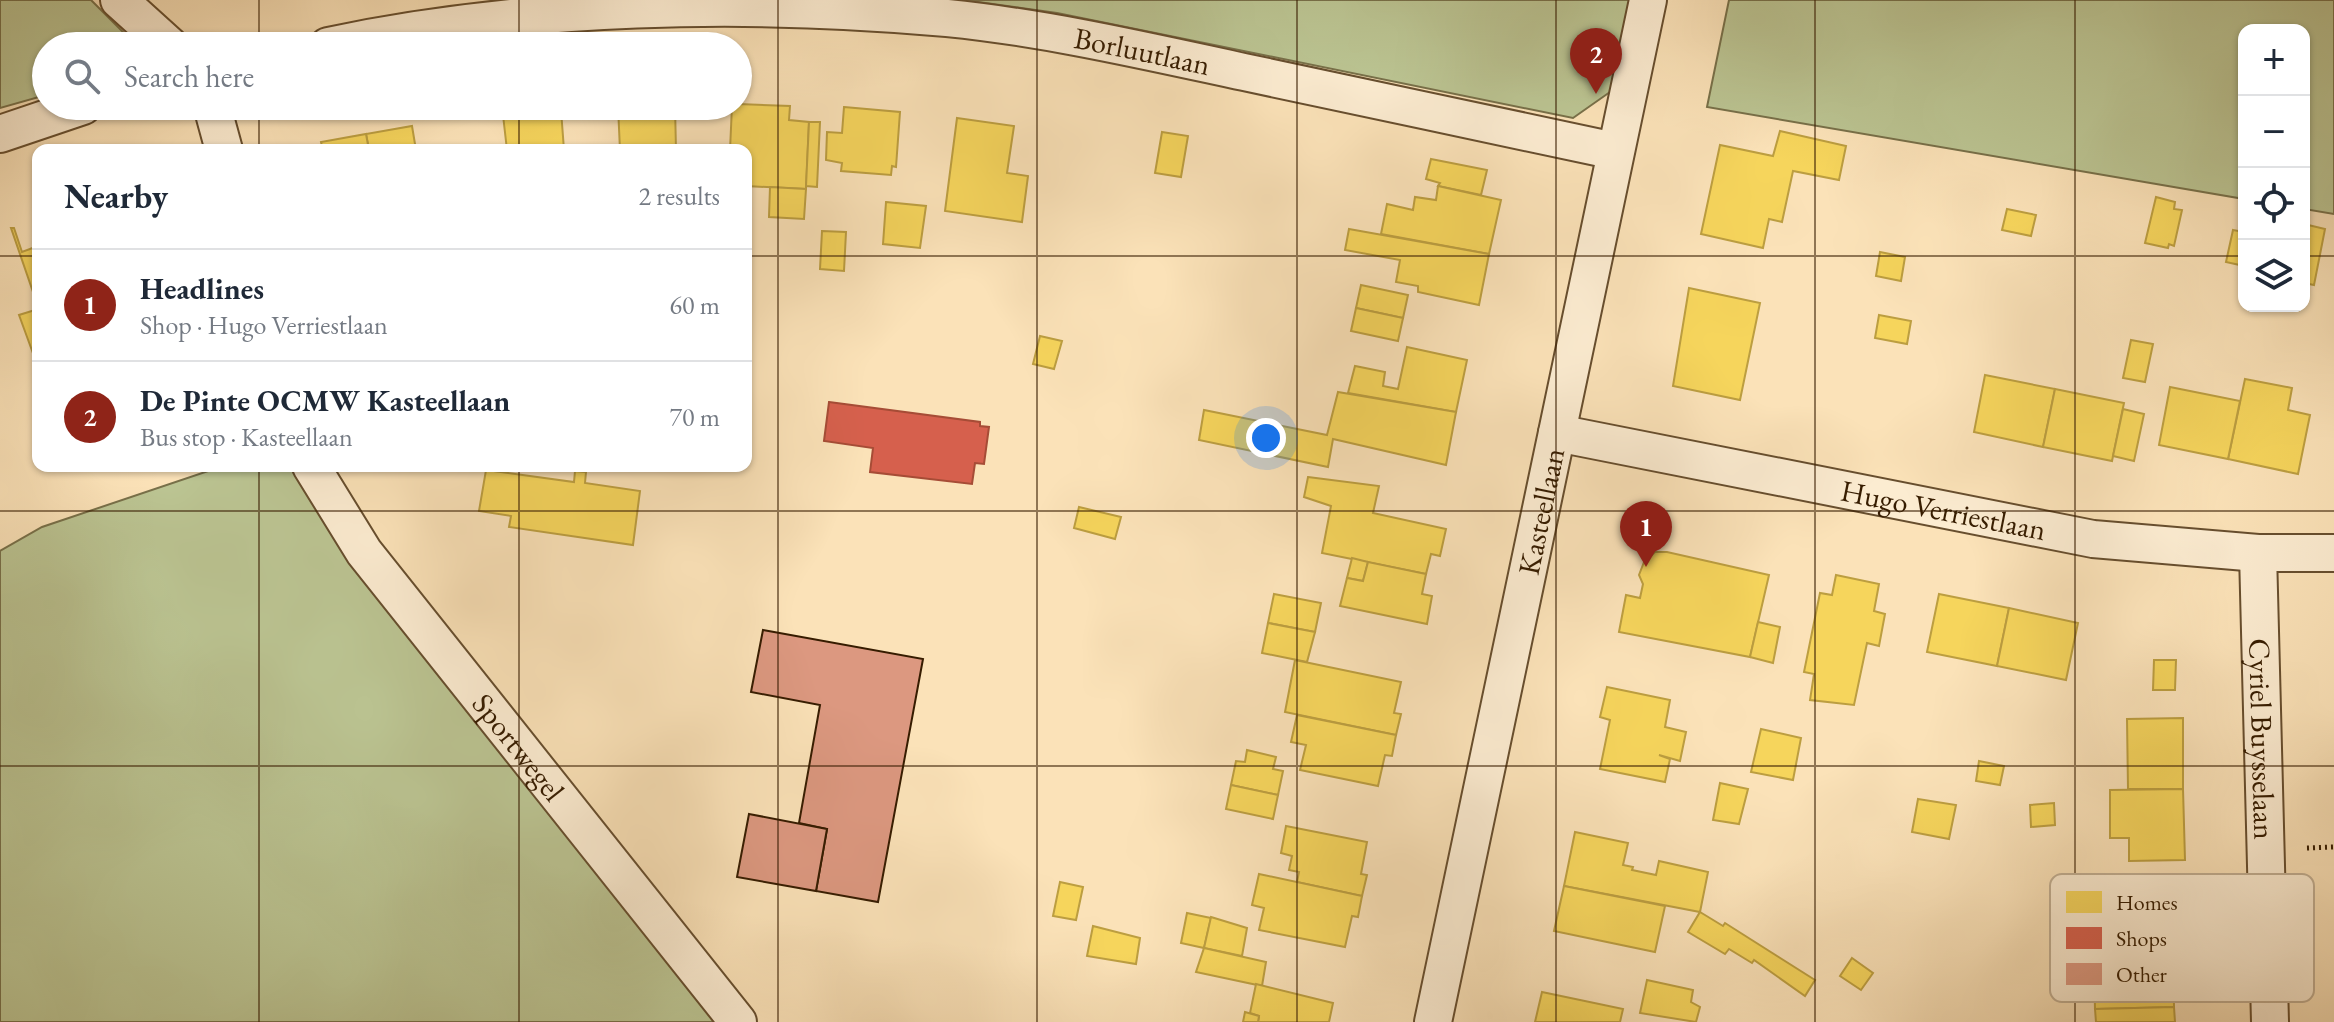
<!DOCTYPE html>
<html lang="en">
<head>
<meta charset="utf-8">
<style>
  body { margin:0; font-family:"EB Garamond",serif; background:#f6f6f7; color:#1f2937 }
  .controls { position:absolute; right:24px; top:24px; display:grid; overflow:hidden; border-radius:16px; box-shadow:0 2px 6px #0004 }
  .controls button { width:72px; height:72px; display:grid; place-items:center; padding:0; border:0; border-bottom:2px solid #e0e1e3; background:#fff; color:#1f2937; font:40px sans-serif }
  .you { position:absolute; left:1266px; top:438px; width:28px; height:28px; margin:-20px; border:6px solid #fff; border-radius:50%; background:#1a73e8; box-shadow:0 0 0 12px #1a73e833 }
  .badge { display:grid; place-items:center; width:52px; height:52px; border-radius:50%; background:#8f2418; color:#fff; font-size:26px; font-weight:700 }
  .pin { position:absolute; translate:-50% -66px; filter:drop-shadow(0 2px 4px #0008) }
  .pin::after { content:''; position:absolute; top:42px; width:28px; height:24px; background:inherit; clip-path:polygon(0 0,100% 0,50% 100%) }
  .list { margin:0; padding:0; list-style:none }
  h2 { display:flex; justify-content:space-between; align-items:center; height:104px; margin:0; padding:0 32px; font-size:34px }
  h2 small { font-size:26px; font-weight:400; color:#747a83 }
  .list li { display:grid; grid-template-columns:52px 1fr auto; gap:24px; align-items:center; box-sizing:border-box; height:112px; padding:0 32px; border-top:2px solid #e0e1e3 }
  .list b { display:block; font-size:30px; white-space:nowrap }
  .list p { margin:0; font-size:26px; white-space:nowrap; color:#747a83 }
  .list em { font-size:26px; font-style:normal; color:#747a83 }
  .icon { flex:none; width:44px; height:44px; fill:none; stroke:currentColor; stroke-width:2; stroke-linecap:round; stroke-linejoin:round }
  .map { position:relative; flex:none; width:2334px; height:1022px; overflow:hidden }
  .search { position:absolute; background:#fff; box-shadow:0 2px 6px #0004; left:32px; top:32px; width:720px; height:88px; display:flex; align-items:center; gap:20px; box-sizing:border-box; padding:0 28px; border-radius:44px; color:#747a83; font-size:30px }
  .panel { position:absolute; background:#fff; box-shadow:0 2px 6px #0004; left:32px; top:144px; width:720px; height:328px; border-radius:16px }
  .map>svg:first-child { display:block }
</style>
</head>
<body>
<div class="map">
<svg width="2334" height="1022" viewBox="0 0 2334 1022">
  <rect width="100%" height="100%" fill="#fbe2b8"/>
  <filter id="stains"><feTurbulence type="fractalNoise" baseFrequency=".0025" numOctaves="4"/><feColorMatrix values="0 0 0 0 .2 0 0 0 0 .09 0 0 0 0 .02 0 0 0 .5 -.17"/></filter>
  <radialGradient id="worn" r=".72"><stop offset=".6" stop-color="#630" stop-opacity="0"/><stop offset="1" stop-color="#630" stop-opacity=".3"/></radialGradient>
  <!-- green -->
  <g fill="#bbc492" stroke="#787049" stroke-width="2">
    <path d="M0,0H91L137,46H46V95L0,108Z"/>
    <path d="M964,0H1630L1610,92L1573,118L1057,13Z"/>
    <path d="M1729,0H2334V214L2304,209V30H2244V199L1707,107Z"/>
    <path d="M223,466H293L716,1022H0V551L42,527Z"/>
  </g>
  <!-- homes -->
  <g fill="#f6d55c" stroke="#bc9e40" stroke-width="2">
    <path d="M738,104L790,106L789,120L809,122L806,189L746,186V150H730L732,106Z"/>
    <path d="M618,106H675L676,150H620Z"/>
    <path d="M844,107L900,112L896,167L892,166L891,175L841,171L842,163L826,160L827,132L842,133Z"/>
    <path d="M561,110L564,150H507L503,115Z"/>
    <path d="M957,118L1014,126L1007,173L1028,176L1022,222L945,211Z"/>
    <path d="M809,122H820L817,187L806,186Z"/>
    <path d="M412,126L416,150H369L366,134Z"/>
    <path d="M1780,131L1846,146L1839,180L1793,171L1782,222L1769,219L1763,248L1701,234L1720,145L1773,156Z"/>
    <path d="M1162,132L1188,136L1181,177L1155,173Z"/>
    <path d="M366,134L369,150H323L321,142Z"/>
    <path d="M1431,159L1487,170L1481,195L1438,186L1440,183L1426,179Z"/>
    <path d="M1438,186L1501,200L1489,254L1381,234L1387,204L1413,210L1415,197L1436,200Z"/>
    <path d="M770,187L806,189L804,219L769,217Z"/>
    <path d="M2156,197L2175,202L2174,209L2182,210L2174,246L2169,244L2168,248L2145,243Z"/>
    <path d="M886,202L926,206L920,248L883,244Z"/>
    <path d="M2007,209L2036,215L2031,236L2002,230Z"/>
    <path d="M2304,224L2325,229L2314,285L2304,283Z"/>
    <path d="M11,228H14L22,252L38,246V290L33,292Z"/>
    <path d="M1349,229L1489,254L1479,305L1418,292V286L1396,282L1400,260L1345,250Z"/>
    <path d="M2233,230L2244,232V266L2226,262Z"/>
    <path d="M822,231L846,232L844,271L820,269Z"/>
    <path d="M1880,252L1905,257L1901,281L1876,276Z"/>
    <path d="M1361,285L1408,295L1403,318L1356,308Z"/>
    <path d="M1689,288L1760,303L1740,400L1673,386Z"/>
    <path d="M1356,308L1403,318L1398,341L1351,331Z"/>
    <path d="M38,309V367L19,315Z"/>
    <path d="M1879,315L1911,321L1907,344L1875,338Z"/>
    <path d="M1040,336L1062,341L1054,369L1033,364Z"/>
    <path d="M2131,340L2153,344L2145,382L2123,378Z"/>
    <path d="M1407,347L1467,360L1456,412L1348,393L1355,366L1385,372L1383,386L1398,389Z"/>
    <path d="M1985,375L2055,389L2043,447L1974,432Z"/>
    <path d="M2245,379L2292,388L2288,410L2310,415L2298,474L2228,459Z"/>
    <path d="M2170,387L2240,401L2228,459L2159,445Z"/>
    <path d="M2055,389L2124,403L2112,461L2043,447Z"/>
    <path d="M1338,392L1456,412L1446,465L1333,439L1328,467L1199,440L1204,410L1327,435Z"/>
    <path d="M2123,409L2144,414L2134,461L2113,456Z"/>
    <path d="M486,470L574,482L575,471L586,472L585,483L640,491L633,545L509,527L511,516L479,511Z"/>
    <path d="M1308,477L1379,486L1373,513L1446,529L1440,556L1431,554L1426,574L1322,553L1331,506L1304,497Z"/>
    <path d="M1079,507L1121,517L1115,539L1074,528Z"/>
    <path d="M1655,552H1667L1769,575L1750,657L1619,632L1626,595L1640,598L1643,584L1639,575L1644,562Z"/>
    <path d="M1352,558L1368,562L1363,581L1347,578Z"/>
    <path d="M1368,562L1426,574L1422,594L1432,596L1427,624L1340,606L1347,578L1363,581Z"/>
    <path d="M1836,575L1879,584L1874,611L1885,614L1879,646L1867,643L1854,705L1810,700L1814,674L1804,672L1820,593L1832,595Z"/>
    <path d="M1274,594L1321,603L1315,632L1268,623Z"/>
    <path d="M1939,594L2009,608L1997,666L1927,652Z"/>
    <path d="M2009,608L2078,623L2066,680L1997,666Z"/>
    <path d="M1758,622L1780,627L1773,663L1750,657Z"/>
    <path d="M1268,623L1315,632L1307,662L1262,653Z"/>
    <path d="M1295,660L1401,682L1394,713L1401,714L1396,735L1285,712Z"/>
    <path d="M2154,660H2176L2175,690H2153Z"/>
    <path d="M1607,687L1670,700L1665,727L1686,732L1680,761L1659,755L1670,759L1665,782L1600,769L1610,720L1600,717Z"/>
    <path d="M1297,715L1396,735L1392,756L1385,755L1378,786L1300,770L1306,745L1291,742Z"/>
    <path d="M2183,718V789H2128L2127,719Z"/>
    <path d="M1761,729L1801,738L1793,780L1751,772Z"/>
    <path d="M1247,750L1276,757L1273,769L1283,771L1278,795L1231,785L1236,761L1245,762Z"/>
    <path d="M1979,761L2004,766L2000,785L1976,781Z"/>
    <path d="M1720,783L1748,789L1739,824L1713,820Z"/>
    <path d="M1231,785L1278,795L1273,819L1226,809Z"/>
    <path d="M2183,789L2185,860L2129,861V838H2110V790Z"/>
    <path d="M1918,799L1956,805L1949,839L1912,832Z"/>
    <path d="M2054,803L2055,825L2031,827L2030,805Z"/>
    <path d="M1286,826L1367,842L1361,874L1367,875L1362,896L1297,882L1299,872L1289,870L1292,856L1281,853Z"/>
    <path d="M1575,832L1628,843L1623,865L1633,867L1632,870L1656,875L1659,861L1708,872L1700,912L1564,886Z"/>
    <path d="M1259,874L1362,896L1358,917L1352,916L1345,947L1259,930L1264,908L1252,905Z"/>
    <path d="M1060,882L1083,887L1076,920L1053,916Z"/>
    <path d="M1564,886L1665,906L1655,952L1554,931Z"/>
    <path d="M2097,905H2137L2138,916H2145L2146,937L2173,936L2174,1007L2095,1009L2093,917H2098Z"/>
    <path d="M1700,912L1723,926L1725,923L1815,980L1805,996L1754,960L1752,963L1729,949L1725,954L1688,932Z"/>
    <path d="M1187,913L1211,918L1204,948L1181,943Z"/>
    <path d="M1211,917L1247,928L1242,956L1204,948Z"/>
    <path d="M1093,926L1140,938L1136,964L1087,956Z"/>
    <path d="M1204,948L1266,962L1262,986L1196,972Z"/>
    <path d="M1852,958L1873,973L1861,990L1840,976Z"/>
    <path d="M1647,980L1693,990L1691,1002L1700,1007L1696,1022L1640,1013Z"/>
    <path d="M1256,984L1333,1003L1329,1022H1258L1259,1016L1250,1013Z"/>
    <path d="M1542,992L1623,1009L1620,1022H1535Z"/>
    <path d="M2174,1007L2175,1022H2096L2095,1009Z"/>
    <path d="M1245,1012L1259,1016L1258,1022H1243Z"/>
  </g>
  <!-- shops -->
  <path fill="#d6604d" stroke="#a64c36" stroke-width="2" d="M829,402L980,422V426L989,427L984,464L975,463L972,484L870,472L873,448L824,441Z"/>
  <!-- building -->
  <g fill="#dc9880" stroke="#361c00" stroke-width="2">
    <path d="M763,630L923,659L878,902L816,891L827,829L799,823L820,705L751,692Z"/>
    <path d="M749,814L827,829L816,891L737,877Z"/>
  </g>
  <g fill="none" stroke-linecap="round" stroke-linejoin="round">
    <!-- street casing -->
    <g stroke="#674e2e" stroke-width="40">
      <g id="street">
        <path d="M119,0L170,46"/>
        <path id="s1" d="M328,46C525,4 747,0 947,18C1047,28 1146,51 1244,72C1368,98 1491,125 1615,151"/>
        <path d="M212,106L224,150"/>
        <path d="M0,134L83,106"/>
        <path id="s2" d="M1557,433L2093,539L2258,553H2334"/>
        <path id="s3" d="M311,466L364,552L738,1022"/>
        <path id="s4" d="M2258,553L2270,1022"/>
        <path id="s5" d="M1433,1022L1648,0"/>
      </g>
    </g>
    <!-- path -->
    <path stroke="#361c00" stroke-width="5" stroke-dasharray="2 4" stroke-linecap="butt" d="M2307,848L2334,847"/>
    <!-- street -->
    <use href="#street" stroke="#fcecd1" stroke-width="36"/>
  </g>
  <!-- grid -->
  <path fill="none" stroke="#361c00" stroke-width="2" stroke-opacity="0.55" d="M259,0V46M519,0V46M778,0V1022M1037,0V1022M1297,0V1022M1556,0V1022M1815,0V1022M2075,0V1022M259,106V150M519,106V150M0,256H38M746,256H2244M2304,256H2334M259,466V1022M519,466V1022M0,511H2334M0,766H2334"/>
  <g text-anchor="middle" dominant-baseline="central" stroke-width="8" stroke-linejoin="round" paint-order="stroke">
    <!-- street labels -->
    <g font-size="30" fill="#361c00" stroke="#fcecd1">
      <text stroke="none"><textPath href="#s1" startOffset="820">Borluutlaan</textPath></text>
      <text stroke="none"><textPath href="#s2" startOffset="394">Hugo Verriestlaan</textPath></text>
      <text stroke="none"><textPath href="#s5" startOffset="522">Kasteellaan</textPath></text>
      <text stroke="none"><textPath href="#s4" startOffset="186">Cyriel Buysselaan</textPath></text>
      <text stroke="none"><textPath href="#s3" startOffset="350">Sportwegel</textPath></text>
    </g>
  </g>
  <!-- legend -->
  <rect x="2050" y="874" width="264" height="128" rx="12" fill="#fcecd1" stroke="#c1ae92" stroke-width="2"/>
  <rect x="2066" y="891" width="36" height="22" fill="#f6d55c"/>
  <rect x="2066" y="927" width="36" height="22" fill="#d6604d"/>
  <rect x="2066" y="963" width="36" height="22" fill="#dc9880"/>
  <g font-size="22" fill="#361c00">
    <text x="2116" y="910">Homes</text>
    <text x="2116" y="946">Shops</text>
    <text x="2116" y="982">Other</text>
  </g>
  <rect width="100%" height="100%" filter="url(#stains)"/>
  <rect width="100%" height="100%" fill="url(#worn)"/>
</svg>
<div class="controls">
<button>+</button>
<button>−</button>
<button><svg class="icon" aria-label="locate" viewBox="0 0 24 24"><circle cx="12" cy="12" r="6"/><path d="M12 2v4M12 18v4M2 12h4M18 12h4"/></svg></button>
<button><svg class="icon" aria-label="layers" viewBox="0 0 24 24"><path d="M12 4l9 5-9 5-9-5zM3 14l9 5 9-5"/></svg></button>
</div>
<div class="you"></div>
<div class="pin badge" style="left:1646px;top:567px">1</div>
<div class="pin badge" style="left:1596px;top:94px">2</div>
<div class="search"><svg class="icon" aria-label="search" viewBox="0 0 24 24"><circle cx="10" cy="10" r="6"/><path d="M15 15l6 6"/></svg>Search here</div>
<section class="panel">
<h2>Nearby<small>2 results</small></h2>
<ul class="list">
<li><span class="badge">1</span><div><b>Headlines</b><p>Shop · Hugo Verriestlaan</p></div><em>60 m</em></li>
<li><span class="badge">2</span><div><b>De Pinte OCMW Kasteellaan</b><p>Bus stop · Kasteellaan</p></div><em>70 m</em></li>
</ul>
</section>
</div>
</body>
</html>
